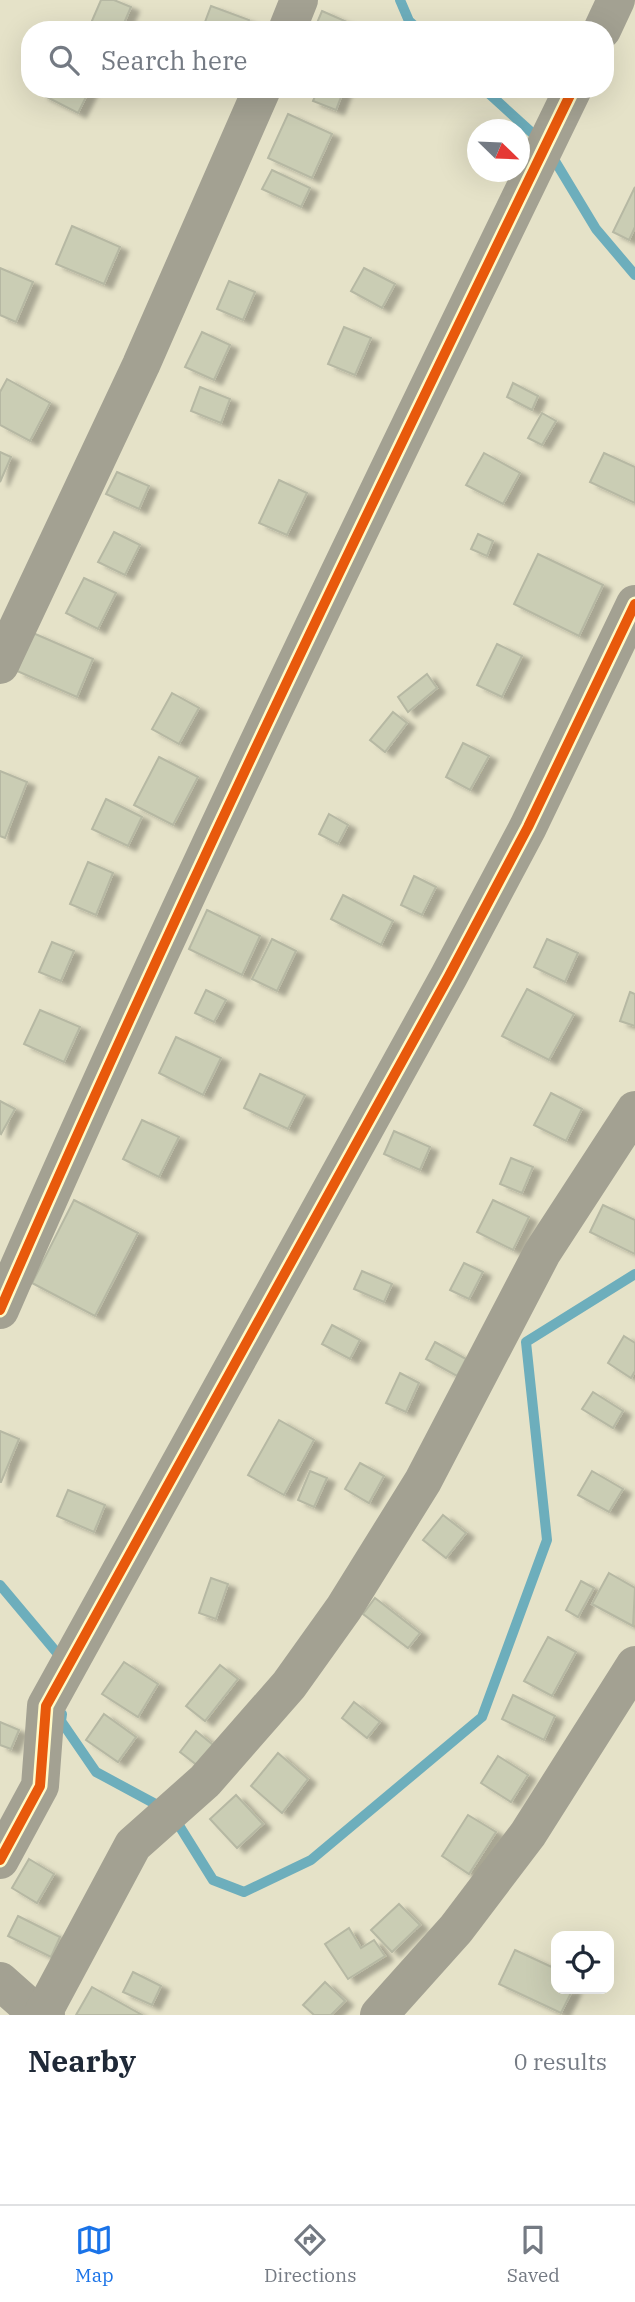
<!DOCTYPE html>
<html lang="en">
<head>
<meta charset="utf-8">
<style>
  body { margin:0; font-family:"IBM Plex Serif",serif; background:#f6f6f7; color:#1f2937 }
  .controls { position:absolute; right:21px; bottom:21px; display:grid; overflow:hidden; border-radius:14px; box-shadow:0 7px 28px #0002 }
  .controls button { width:63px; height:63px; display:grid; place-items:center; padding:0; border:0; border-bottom:2px solid #e0e1e3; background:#fff; color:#1f2937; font:35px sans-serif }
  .compass { position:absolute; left:467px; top:119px; width:63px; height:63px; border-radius:50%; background:#fff; box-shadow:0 7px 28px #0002; rotate:113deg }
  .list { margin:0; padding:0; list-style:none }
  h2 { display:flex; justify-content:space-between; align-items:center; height:91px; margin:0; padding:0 28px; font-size:30px }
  h2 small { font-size:23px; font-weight:400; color:#747a83 }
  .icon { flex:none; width:38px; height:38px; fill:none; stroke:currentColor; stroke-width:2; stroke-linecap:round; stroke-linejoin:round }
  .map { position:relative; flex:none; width:635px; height:2015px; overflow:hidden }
  .search { position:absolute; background:#fff; box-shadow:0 7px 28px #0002; left:21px; right:21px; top:21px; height:77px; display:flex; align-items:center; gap:18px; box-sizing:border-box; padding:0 24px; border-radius:28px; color:#747a83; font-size:26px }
  .sheet { height:189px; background:#fff }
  nav { display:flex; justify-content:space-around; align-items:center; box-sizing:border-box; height:98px; border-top:2px solid #e0e1e3; background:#fff; font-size:19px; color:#747a83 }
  nav a { display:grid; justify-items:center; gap:4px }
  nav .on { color:#1a73e8 }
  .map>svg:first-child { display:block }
</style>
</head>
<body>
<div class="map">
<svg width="635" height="2015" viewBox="0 0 635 2015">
  <defs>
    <filter id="shadow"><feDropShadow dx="8" dy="4.5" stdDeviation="2" flood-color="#0004"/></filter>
  </defs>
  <rect width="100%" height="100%" fill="#e5e2c8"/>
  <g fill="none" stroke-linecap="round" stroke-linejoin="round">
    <!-- stream -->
    <g stroke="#6daebc" stroke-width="10">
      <path d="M400,0L409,21L419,30"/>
      <path d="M484,89L541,141"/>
      <path d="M552,156L596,229L635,275"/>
      <path d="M0,1585L63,1660"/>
      <path d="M62,1714L61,1721L96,1772L161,1807"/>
      <path d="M175,1819L213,1880L244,1892L311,1860L482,1717L547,1540L526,1342L635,1274"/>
    </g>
  </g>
  <!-- building -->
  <g fill="#cacdb4" stroke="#b6b8a3" stroke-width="2" filter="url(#shadow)">
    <path d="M101,0H114L131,7L121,30H88Z"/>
    <path d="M211,6L249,20L246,30H202Z"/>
    <path d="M322,11L363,29L362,30H314Z"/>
    <path d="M44,89H90L78,113L41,94Z"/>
    <path d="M318,89H344L336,110L313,101Z"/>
    <path d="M288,114L332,134L312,178L268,158Z"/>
    <path d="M272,170L310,188L301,207L262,189Z"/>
    <path d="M635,187V227L629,240L613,232Z"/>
    <path d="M72,226L120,247L104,284L56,264Z"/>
    <path d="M0,268L33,282L16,322L0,315Z"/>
    <path d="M364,268L395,284L382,308L351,291Z"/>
    <path d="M229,281L255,292L243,320L217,309Z"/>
    <path d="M344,327L371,338L355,375L328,364Z"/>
    <path d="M202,332L230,345L214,380L185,367Z"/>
    <path d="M7,379L50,403L30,441L0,425V392Z"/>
    <path d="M513,383L538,396L532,410L507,397Z"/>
    <path d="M200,387L230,399L221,423L191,411Z"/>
    <path d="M542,413L556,421L542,445L528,438Z"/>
    <path d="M0,452L11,457L0,482Z"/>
    <path d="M484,453L520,473L503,504L466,485Z"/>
    <path d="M604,453L635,467V503L590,482Z"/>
    <path d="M117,472L149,486L139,509L106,494Z"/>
    <path d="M279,480L307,493L287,535L259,523Z"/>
    <path d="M114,532L140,545L125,575L98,562Z"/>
    <path d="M478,534L493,541L487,556L471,549Z"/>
    <path d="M538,554L603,585L579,636L514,604Z"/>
    <path d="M84,578L116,593L98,629L66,613Z"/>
    <path d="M33,633L93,659L77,697L17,671Z"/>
    <path d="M497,644L522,656L502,697L477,685Z"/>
    <path d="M427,674L437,688L408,712L398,697Z"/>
    <path d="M172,693L199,708L179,744L152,729Z"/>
    <path d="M393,712L407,723L385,752L370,740Z"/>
    <path d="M463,743L489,756L470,790L446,777Z"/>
    <path d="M159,757L198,777L173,825L134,805Z"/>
    <path d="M0,771L27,782L5,838L0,836Z"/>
    <path d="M106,799L142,817L128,846L92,829Z"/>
    <path d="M329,814L348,825L338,844L319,834Z"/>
    <path d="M88,862L113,873L96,915L70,904Z"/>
    <path d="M414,876L436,887L422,915L401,905Z"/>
    <path d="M343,895L393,921L381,945L331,919Z"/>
    <path d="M207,910L260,936L242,975L189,949Z"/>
    <path d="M272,939L296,951L277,991L252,979Z"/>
    <path d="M547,939L578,953L565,982L534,967Z"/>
    <path d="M52,942L74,951L61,981L39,972Z"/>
    <path d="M527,989L574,1014L549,1060L502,1036Z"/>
    <path d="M206,990L226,1000L214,1022L195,1013Z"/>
    <path d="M630,992L635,994V1026L620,1021Z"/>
    <path d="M40,1010L80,1027L64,1062L24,1044Z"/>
    <path d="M176,1037L221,1058L203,1095L159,1073Z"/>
    <path d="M260,1074L305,1095L288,1129L244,1108Z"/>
    <path d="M551,1093L582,1109L566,1141L534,1125Z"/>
    <path d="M0,1101L15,1109L1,1134L0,1133Z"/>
    <path d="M142,1120L179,1137L159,1177L123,1159Z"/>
    <path d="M394,1131L430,1147L420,1170L384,1154Z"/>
    <path d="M511,1158L533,1167L522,1193L500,1184Z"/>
    <path d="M74,1200L138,1233L95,1316L32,1283Z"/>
    <path d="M493,1200L529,1217L513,1250L477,1232Z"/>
    <path d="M603,1205L635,1220V1254L590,1232Z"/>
    <path d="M464,1263L483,1272L469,1299L450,1290Z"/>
    <path d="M362,1271L392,1284L384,1302L354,1289Z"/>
    <path d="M332,1325L360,1340L350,1359L322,1344Z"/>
    <path d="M624,1336L635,1343V1371L631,1378L608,1363Z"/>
    <path d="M435,1342L466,1359L457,1376L426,1359Z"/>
    <path d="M400,1373L419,1383L406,1412L386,1403Z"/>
    <path d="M593,1392L623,1411L613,1428L582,1409Z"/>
    <path d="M279,1420L314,1440L284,1495L248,1475Z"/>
    <path d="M0,1431L19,1439L1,1482H0Z"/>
    <path d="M360,1463L384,1476L369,1503L345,1489Z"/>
    <path d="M310,1471L327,1478L314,1507L298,1500Z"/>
    <path d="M592,1471L623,1489L609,1512L578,1495Z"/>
    <path d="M68,1490L105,1505L94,1532L57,1516Z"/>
    <path d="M443,1515L466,1533L446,1558L423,1540Z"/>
    <path d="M609,1573L635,1588L633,1626L592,1604Z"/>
    <path d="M211,1578L228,1584L216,1619L199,1613Z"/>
    <path d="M581,1581L594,1588L578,1617L566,1610Z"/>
    <path d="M375,1598L420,1633L408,1648L363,1614Z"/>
    <path d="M548,1637L576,1652L552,1696L524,1681Z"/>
    <path d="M124,1662L158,1684L138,1717L102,1694Z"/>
    <path d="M220,1665L238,1679L205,1721L186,1706Z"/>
    <path d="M513,1695L555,1716L544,1740L502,1719Z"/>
    <path d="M354,1702L380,1722L367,1738L342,1718Z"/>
    <path d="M104,1714L136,1737L118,1762L86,1740Z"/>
    <path d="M0,1722L19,1730L11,1749L0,1745Z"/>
    <path d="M196,1731L218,1749L202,1769L180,1752Z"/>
    <path d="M278,1753L308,1779L282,1813L251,1786Z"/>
    <path d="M498,1756L528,1775L511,1802L481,1783Z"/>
    <path d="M236,1795L263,1824L237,1848L210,1819Z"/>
    <path d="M468,1815L496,1832L469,1874L442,1856Z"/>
    <path d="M29,1859L54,1874L37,1903L12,1888Z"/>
    <path d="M399,1904L420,1925L392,1952L371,1930Z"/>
    <path d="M18,1916L60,1937L51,1957L8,1936Z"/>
    <path d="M349,1928L361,1948L374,1940L385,1956L348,1979L325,1944Z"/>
    <path d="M515,1950L556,1969V1989H573L561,2013L499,1984Z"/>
    <path d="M133,1972L161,1986L152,2005L123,1992Z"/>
    <path d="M325,1982L345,2001L331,2015H314L303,2005Z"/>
    <path d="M92,1987L142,2015H76Z"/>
  </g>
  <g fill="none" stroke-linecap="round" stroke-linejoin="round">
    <!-- minor -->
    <g stroke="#a3a192" stroke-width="38">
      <path d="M287,30L299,0"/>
      <path d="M602,30L616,0"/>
      <path d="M0,665L141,365L262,89"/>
      <path d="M0,1310C179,898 377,493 573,89"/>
      <path d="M0,1860L40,1786L46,1706L449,976L528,827L635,604"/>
      <path d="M0,1981L27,2005L46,2015"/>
      <path d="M43,2013L133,1845L205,1781L289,1685L344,1608L423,1481L542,1253L635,1110"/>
      <path d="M379,2015L456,1929L528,1834L635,1665"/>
    </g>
    <!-- cycleway casing -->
    <g stroke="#fffac7" stroke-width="15">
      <g id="cycleway">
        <path d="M0,1310C179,898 377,493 573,89"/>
        <path d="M0,1860L40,1786L46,1706L449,976L528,827L635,604"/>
      </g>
    </g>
    <!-- cycleway -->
    <use href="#cycleway" stroke="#e8590c" stroke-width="10"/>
  </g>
</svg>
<div class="controls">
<button><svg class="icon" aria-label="locate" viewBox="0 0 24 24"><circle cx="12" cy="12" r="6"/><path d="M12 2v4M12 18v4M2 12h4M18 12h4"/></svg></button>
</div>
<svg class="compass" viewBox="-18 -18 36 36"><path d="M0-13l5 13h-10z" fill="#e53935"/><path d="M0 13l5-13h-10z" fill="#747a83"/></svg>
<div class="search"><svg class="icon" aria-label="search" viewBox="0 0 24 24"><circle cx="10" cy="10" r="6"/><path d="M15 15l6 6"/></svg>Search here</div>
</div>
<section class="sheet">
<h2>Nearby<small>0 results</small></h2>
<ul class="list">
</ul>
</section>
<nav>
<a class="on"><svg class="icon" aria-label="map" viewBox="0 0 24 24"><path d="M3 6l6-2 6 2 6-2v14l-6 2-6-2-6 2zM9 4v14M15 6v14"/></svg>Map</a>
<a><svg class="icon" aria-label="directions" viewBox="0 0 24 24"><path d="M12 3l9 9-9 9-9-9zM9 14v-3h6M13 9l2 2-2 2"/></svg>Directions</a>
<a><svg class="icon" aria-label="saved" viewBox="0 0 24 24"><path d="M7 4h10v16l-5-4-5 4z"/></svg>Saved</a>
</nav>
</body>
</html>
